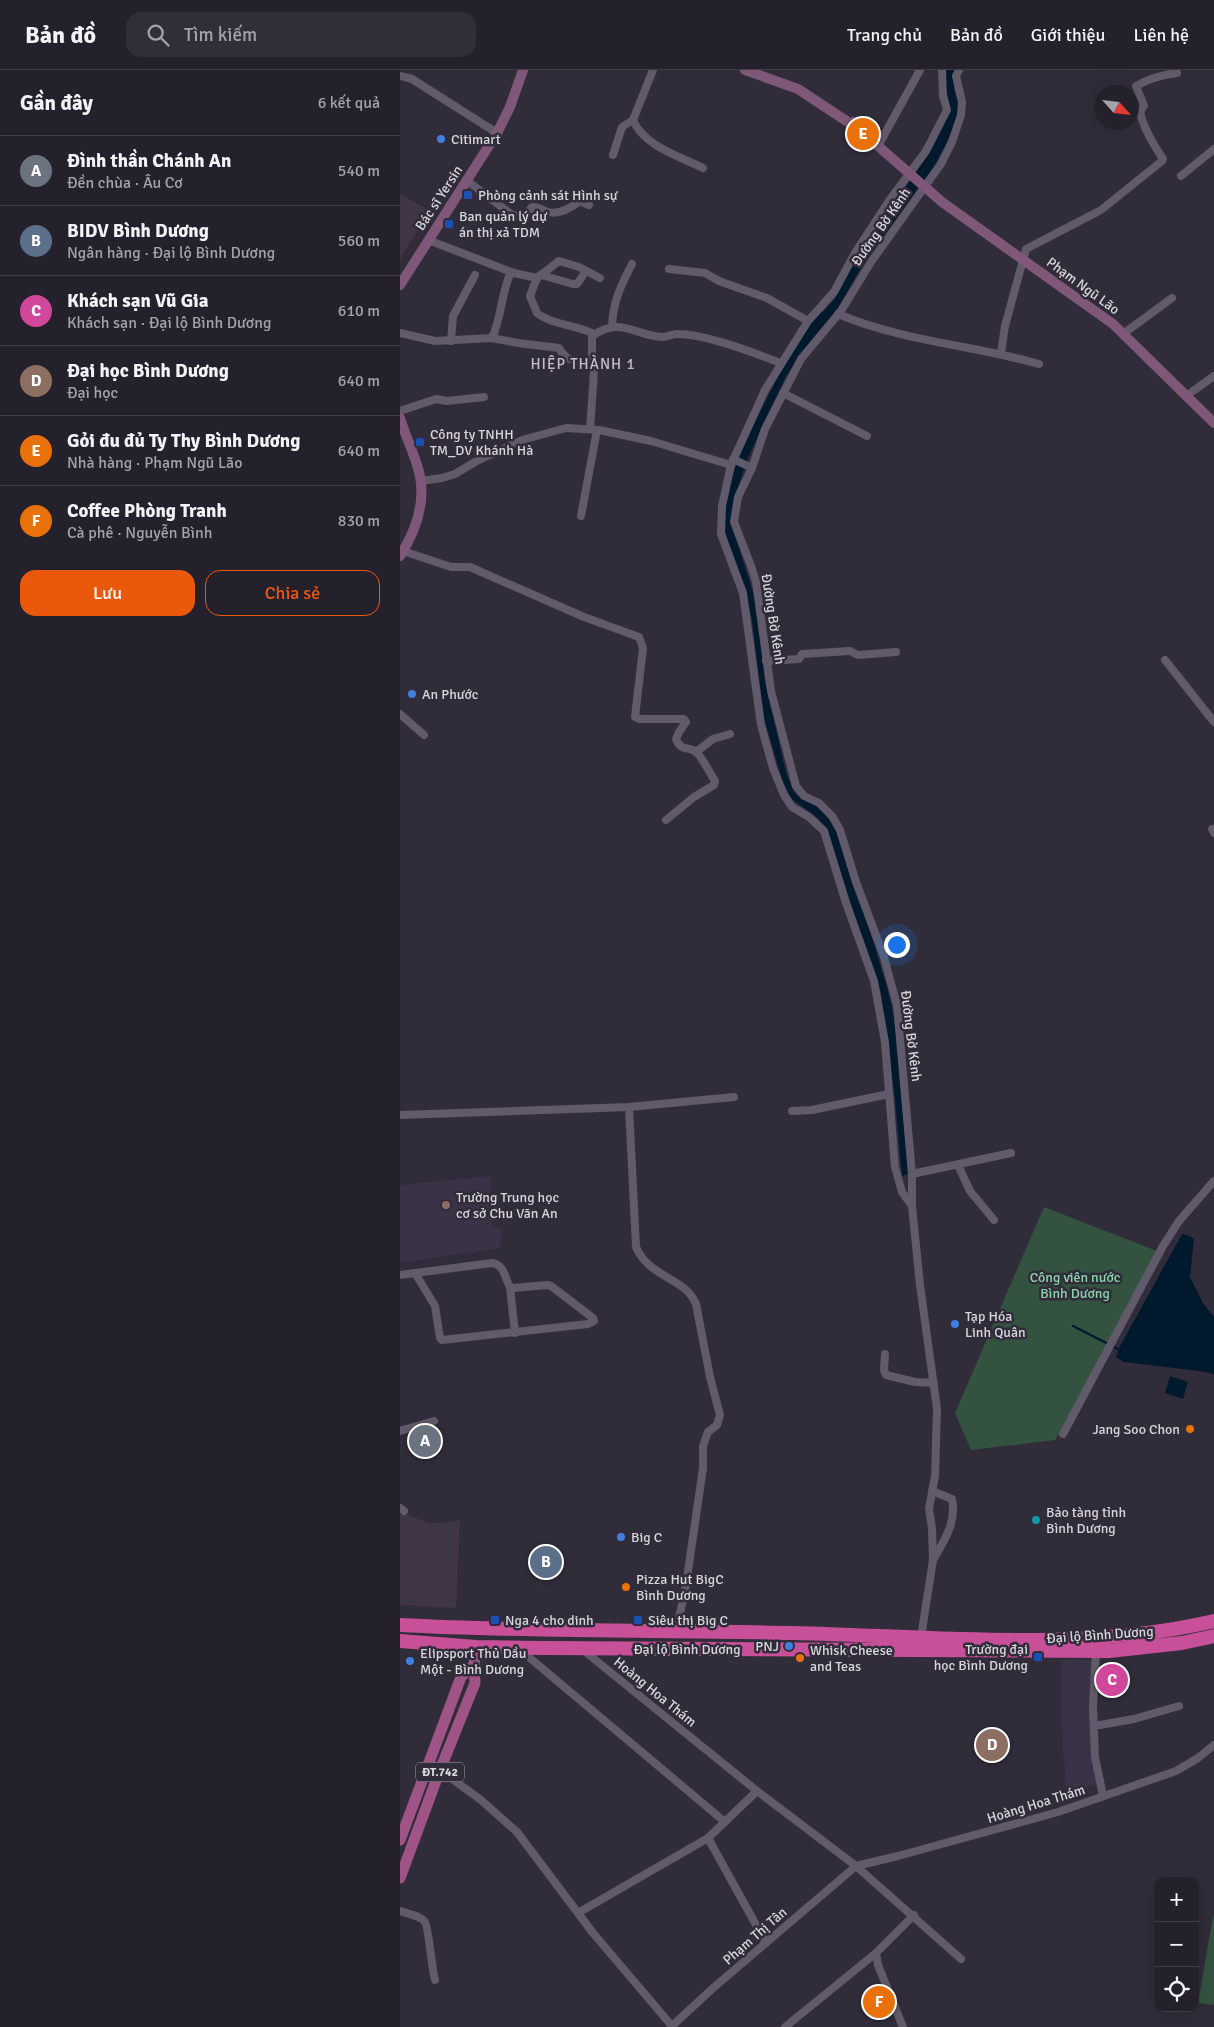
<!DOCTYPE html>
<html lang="vi">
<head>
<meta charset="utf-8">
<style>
  body { margin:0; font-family:Signika,sans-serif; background:#312e38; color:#f1f3f6 }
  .controls { position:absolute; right:15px; bottom:15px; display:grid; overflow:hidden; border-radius:10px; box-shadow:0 5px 20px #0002 }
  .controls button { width:45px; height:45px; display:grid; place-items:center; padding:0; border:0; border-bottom:1px solid #423e48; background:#25212c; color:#f1f3f6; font:25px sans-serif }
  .compass { position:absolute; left:694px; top:15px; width:45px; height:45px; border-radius:50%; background:#25212c; box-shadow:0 5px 20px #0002; rotate:117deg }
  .you { position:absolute; left:496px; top:874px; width:18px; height:18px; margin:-12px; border:4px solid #fff; border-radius:50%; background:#1a73e8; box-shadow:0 0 0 8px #1a73e833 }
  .badge { display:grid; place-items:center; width:32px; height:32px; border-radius:50%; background:#ea580c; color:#fff; font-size:16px; font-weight:700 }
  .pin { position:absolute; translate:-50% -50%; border:2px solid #fff; box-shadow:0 1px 5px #0006 }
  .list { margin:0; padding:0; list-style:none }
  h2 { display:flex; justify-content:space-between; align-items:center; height:65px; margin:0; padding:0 20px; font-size:21px }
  h2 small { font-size:16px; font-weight:400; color:#a3a3a9 }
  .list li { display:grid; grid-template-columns:32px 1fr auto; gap:15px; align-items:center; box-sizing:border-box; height:70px; padding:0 20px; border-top:1px solid #423e48 }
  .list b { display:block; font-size:19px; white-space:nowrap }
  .list p { margin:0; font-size:16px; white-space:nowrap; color:#a3a3a9 }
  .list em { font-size:16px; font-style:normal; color:#a3a3a9 }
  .actions { display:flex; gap:10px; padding:15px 20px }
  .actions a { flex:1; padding:11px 0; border:1px solid #ea580c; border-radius:15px; text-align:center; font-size:18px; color:#ea580c }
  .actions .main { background:#ea580c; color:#fff }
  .icon { flex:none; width:28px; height:28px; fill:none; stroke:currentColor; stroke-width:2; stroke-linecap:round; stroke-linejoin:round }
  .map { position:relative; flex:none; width:814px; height:1957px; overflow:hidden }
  header { display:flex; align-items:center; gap:30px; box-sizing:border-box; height:70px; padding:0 25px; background:#25212c; border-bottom:1px solid #423e48 }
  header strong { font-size:24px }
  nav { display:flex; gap:28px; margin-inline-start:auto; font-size:18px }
  .search { width:350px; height:45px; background:#312e38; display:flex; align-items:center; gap:12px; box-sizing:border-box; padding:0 18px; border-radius:15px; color:#a3a3a9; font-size:19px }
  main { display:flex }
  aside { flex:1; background:#25212c }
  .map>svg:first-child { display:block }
</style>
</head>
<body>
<header>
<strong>Bản đồ</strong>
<div class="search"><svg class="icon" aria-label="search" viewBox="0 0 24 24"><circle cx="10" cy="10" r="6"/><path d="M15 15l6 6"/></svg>Tìm kiếm</div>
<nav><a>Trang chủ</a><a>Bản đồ</a><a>Giới thiệu</a><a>Liên hệ</a></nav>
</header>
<main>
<aside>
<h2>Gần đây<small>6 kết quả</small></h2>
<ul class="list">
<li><span class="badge" style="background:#6b7280">A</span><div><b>Đình thần Chánh An</b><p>Đền chùa · Âu Cơ</p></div><em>540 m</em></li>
<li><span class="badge" style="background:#5c6f8a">B</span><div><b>BIDV Bình Dương</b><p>Ngân hàng · Đại lộ Bình Dương</p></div><em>560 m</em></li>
<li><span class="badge" style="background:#d1479c">C</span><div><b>Khách sạn Vũ Gia</b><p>Khách sạn · Đại lộ Bình Dương</p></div><em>610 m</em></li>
<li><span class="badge" style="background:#8d6e63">D</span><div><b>Đại học Bình Dương</b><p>Đại học</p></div><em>640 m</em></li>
<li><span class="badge" style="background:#e8710a">E</span><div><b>Gỏi đu đủ Ty Thy Bình Dương</b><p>Nhà hàng · Phạm Ngũ Lão</p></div><em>640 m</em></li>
<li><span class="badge" style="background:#e8710a">F</span><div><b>Coffee Phòng Tranh</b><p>Cà phê · Nguyễn Bình</p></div><em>830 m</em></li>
</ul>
<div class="actions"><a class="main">Lưu</a><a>Chia sẻ</a></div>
</aside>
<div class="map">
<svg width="814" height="1957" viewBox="0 0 814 1957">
  <rect width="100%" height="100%" fill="#312c3a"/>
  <!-- commercial -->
  <g fill="#403545">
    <path d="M0,124L29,140L0,190Z"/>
    <path d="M2,1443L29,1453H45L60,1450L56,1538L0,1535V1446Z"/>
  </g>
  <!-- built -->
  <g fill="#3a3246">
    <path d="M90,1106L92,1154L102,1161L100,1178L0,1193V1115Z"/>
    <path d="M661,1590H692L698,1714L666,1724L661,1640Z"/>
  </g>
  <!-- green -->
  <g fill="#335340">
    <path d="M644,1137L762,1183L655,1370L571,1380L555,1343Z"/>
    <path d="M813,1846H814V1935L798,1933Z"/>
  </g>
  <!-- water -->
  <g fill="#00192d">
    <path d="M545,0H554V20L559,33L557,50L545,76L534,96L462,196L437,239L410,272L386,306L366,348L346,392L339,414L332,444V457L354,525L365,612L386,703L394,722L402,729L416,735L434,755L473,871L488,921L494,948L498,982L508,1104L502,1106L495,1029L481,923L426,759L418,748L392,729L383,713L364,648L352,550L346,522L324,458L326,430L340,381L383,297L416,246L424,241L434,230L458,185L523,92L536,69L550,35L546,19Z"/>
    <path d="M782,1164L787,1165L794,1169L790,1207L803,1233L814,1247V1305L807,1302L724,1292L716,1287L719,1278Z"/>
    <path d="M770,1306L788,1312L783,1329L765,1323Z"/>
  </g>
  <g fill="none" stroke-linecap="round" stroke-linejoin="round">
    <!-- stream -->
    <path stroke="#00192d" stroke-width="2.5" d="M673,1256L720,1280"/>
    <!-- street -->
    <g stroke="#605a6a" stroke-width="8">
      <path d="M0,6L12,9L97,63"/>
      <path d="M233,50C244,76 279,86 303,98"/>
      <path d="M478,76L520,0"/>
      <path d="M213,85L222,57L233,50L253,0"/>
      <path d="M781,106L814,79"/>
      <path d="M66,110L111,144L121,148L124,147L132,137C139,137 142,140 148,142C159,145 172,137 180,131L189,135"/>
      <path d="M28,170L114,203L137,208L159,191L179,197L200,208"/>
      <path d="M269,199L305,203L319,211L367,228L408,251"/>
      <path d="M141,205L173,214H177L186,201"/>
      <path d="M137,208L130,226L137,243C152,255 177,255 194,264"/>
      <path d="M438,244C502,271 572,275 639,294"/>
      <path d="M212,256C213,232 221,215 232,194"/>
      <path d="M0,263L35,271L92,268L118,273L159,278C167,293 177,291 192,293L194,302L190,359"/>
      <path d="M723,264L772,228"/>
      <path d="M92,268C102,246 101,223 111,202"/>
      <path d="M51,271L53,246L75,205"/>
      <path d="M601,283L605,256L626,179L701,140L762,91L763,89C754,75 743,58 740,41L744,36L736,16C750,8 761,5 777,3"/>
      <path d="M192,293V266C221,246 233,265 262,267C267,267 272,264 277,264C306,264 354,283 381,293"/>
      <path d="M383,323L467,366"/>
      <path d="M786,326L814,306"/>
      <path d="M0,341L36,329L47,331L84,327"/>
      <path d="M333,389L352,398"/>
      <path d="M21,411L42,408L55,404L75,392L122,370L166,358L199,360L251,371L331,395"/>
      <path d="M181,446L197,360"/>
      <path d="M3,481L51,497H70L184,547L239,567L243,578L235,647L240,649H284L286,652L279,662L276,669C282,684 290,674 298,684C304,691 310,703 315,711L314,715L294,727L266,750"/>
      <path d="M765,590L814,652"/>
      <path d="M366,591L399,589L402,584L450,581L458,585L496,582"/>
      <path d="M0,644L24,665"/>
      <path d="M296,682L313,669L330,664"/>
      <path d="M812,759L814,763"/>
      <path d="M229,1037L236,1177C249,1208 285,1207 296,1234L310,1307L320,1345L317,1355L308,1362L303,1376V1398L286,1515L276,1562"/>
      <path d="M392,1041L412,1040L489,1024"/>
      <path d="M0,1045L229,1037L334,1027"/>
      <path d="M558,1095L570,1121L594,1150"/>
      <path d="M512,1104L611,1083"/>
      <path d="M512,1136V1104L497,935L483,884L456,812L440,760L432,746L419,733L404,726L396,716L371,621L356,512L351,496L334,452L338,427L352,398L365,359L401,289L441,241L471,192L541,94L552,72L561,45L562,32L556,6L559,0"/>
      <path d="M0,1205L92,1193C105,1195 104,1207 110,1217L113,1218L147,1215L151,1216L193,1248L194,1251L188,1254L42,1270L40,1268L35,1236L15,1203"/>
      <path d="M110,1217L115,1263"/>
      <path d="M485,1284L484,1300L486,1305L515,1312L534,1313"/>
      <path d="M0,1361L34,1351"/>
      <path d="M663,1364L763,1176L779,1151L814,1111"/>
      <path d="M532,1421L552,1429C557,1452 544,1471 533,1490"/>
      <path d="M0,1438L4,1441"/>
      <path d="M521,1567L533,1490L532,1458L529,1439L535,1406L537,1339L520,1215L512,1136L502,1122L495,1097L485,972L474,911L446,833L424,761L409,747L392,737L384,725L373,698L361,655L343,523L321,464L322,436L331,395L365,320L408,251L434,222L455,183L489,131L526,81L547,40L543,26L542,0"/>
      <path d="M118,1578L325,1752"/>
      <path d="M183,1580L357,1721L456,1796L561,1889"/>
      <path d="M696,1581L693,1637L695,1687L703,1726"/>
      <path d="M694,1656L734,1649L779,1636"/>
      <path d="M40,1700L81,1730L117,1762L193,1863L272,1956"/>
      <path d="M308,1768L366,1873"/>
      <path d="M0,1841C7,1844 20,1845 25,1852C28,1855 32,1899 35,1910"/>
      <path d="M178,1843L308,1768L357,1721"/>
      <path d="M271,1957L312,1919L456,1796L498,1786L658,1742L776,1701L798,1688L814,1675"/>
      <path d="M385,1957L476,1883"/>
      <path d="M503,1957L478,1895L476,1883L514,1845"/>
    </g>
    <!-- secondary -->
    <g stroke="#7f5778" stroke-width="10">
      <path d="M345,0L398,19L451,54L453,52L471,64L478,76L542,132L713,254L814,353"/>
      <path d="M0,215L97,63L110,37L123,0"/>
      <path d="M0,348C5,364 12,379 17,395C28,427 17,459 0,486"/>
    </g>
    <!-- primary -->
    <g stroke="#9e5486" stroke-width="11">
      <path d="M0,1770L61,1607L74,1595"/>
      <path d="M0,1808L40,1700L75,1613L74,1595L76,1577"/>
    </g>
    <!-- highway -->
    <g stroke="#c85099" stroke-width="14">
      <path d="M0,1555C131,1562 262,1560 393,1563C533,1566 677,1583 814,1551"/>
      <path d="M0,1571L76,1577L143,1578L709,1581L782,1573L814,1566"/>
    </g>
  </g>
  <!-- markers -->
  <g fill="#3f7fe0" stroke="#312c3a" stroke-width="2">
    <circle cx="41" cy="69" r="5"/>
    <circle cx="12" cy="624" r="5"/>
    <circle cx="555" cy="1254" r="5"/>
    <circle cx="221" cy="1467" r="5"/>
    <circle cx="389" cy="1576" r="5"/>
    <circle cx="10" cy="1591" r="5"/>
  </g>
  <g fill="#1a4fb4" stroke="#312c3a" stroke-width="2">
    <rect x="63" y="120" width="10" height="10" rx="2.5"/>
    <rect x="44" y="149" width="10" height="10" rx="2.5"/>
    <rect x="15" y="367" width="10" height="10" rx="2.5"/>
    <rect x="90" y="1545" width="10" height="10" rx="2.5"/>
    <rect x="233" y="1545" width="10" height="10" rx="2.5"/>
    <rect x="633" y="1582" width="10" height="10" rx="2.5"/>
  </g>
  <circle fill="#8d6e63" stroke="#312c3a" stroke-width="2" cx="46" cy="1135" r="5"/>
  <g fill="#e8710a" stroke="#312c3a" stroke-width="2">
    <circle cx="790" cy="1359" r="5"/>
    <circle cx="226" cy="1517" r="5"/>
    <circle cx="400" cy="1588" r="5"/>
  </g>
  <circle fill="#0f9aa8" stroke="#312c3a" stroke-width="2" cx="636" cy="1450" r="5"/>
  <g text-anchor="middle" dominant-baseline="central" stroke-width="5" stroke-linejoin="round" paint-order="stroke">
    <!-- shield labels -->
    <rect fill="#312c3a" stroke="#a6a2ad" stroke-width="1" x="16" y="1692.5" width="48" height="19" rx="4"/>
    <g font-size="12" font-weight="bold" fill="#d8d5de">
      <text x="40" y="1702">ĐT.742</text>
    </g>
    <!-- poi labels -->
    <g font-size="14" fill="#d8d5de" stroke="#312c3a" text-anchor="start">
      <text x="51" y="69">Citimart</text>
      <text x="78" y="125">Phòng cảnh sát Hình sự</text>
      <text x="59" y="146">Ban quản lý dự<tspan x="59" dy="16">án thị xả TDM</tspan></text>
      <text x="30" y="364">Công ty TNHH<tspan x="30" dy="16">TM_DV Khánh Hà</tspan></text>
      <text x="22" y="624">An Phước</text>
      <text x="56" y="1127">Trường Trung học<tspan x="56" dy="16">cơ sở Chu Văn An</tspan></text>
      <text x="565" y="1246">Tạp Hóa<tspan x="565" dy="16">Linh Quân</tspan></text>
      <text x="780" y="1359" text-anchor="end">Jang Soo Chon</text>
      <text x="646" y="1442">Bảo tàng tỉnh<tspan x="646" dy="16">Bình Dương</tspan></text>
      <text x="231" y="1467">Big C</text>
      <text x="236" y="1509">Pizza Hut BigC<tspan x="236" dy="16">Bình Dương</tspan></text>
      <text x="105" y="1550">Nga 4 cho dinh</text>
      <text x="248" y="1550">Siêu thị Big C</text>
      <text x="379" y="1576" text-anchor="end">PNJ</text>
      <text x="628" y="1579" text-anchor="end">Trường đại<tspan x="628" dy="16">học Bình Dương</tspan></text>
      <text x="410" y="1580">Whisk Cheese<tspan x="410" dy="16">and Teas</tspan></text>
      <text x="20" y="1583">Elipsport Thủ Dầu<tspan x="20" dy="16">Một - Bình Dương</tspan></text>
    </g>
    <!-- street labels -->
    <g font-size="14" fill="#d8d5de" stroke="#312c3a">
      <text transform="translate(39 128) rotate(-57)">Bác sĩ Yersin</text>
      <text transform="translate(481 157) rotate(-55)">Đường Bờ Kênh</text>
      <text transform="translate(683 216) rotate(36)">Phạm Ngũ Lão</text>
      <text transform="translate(373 549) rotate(81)">Đường Bờ Kênh</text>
      <text transform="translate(511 966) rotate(83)">Đường Bờ Kênh</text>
      <text transform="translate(700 1565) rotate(-4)">Đại lộ Bình Dương</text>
      <text x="287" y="1579">Đại lộ Bình Dương</text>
      <text transform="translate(255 1622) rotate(39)">Hoàng Hoa Thám</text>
      <text transform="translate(636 1734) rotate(-17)">Hoàng Hoa Thám</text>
      <text transform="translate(355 1866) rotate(-41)">Phạm Thị Tân</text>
    </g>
    <!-- park labels -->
    <g font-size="14" fill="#8bd5a9" stroke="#312c3a">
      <text x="675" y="1207">Công viên nước<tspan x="675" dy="16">Bình Dương</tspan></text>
    </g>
    <!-- neighbourhood labels -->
    <g font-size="15" letter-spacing="1" fill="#c3bccf" stroke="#312c3a">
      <text x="183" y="294">HIỆP THÀNH 1</text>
    </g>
  </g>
</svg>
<div class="controls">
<button>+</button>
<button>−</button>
<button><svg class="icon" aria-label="locate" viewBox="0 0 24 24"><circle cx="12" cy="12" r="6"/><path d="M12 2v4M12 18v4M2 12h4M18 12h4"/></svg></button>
</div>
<svg class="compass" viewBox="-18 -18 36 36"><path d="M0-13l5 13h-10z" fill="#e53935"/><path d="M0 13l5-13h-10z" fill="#a3a3a9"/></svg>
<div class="you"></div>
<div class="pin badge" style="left:25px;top:1371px;background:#6b7280">A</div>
<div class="pin badge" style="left:146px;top:1492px;background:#5c6f8a">B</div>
<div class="pin badge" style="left:712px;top:1610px;background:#d1479c">C</div>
<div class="pin badge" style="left:592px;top:1675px;background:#8d6e63">D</div>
<div class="pin badge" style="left:463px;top:64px;background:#e8710a">E</div>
<div class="pin badge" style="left:479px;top:1932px;background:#e8710a">F</div>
</div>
</main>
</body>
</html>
